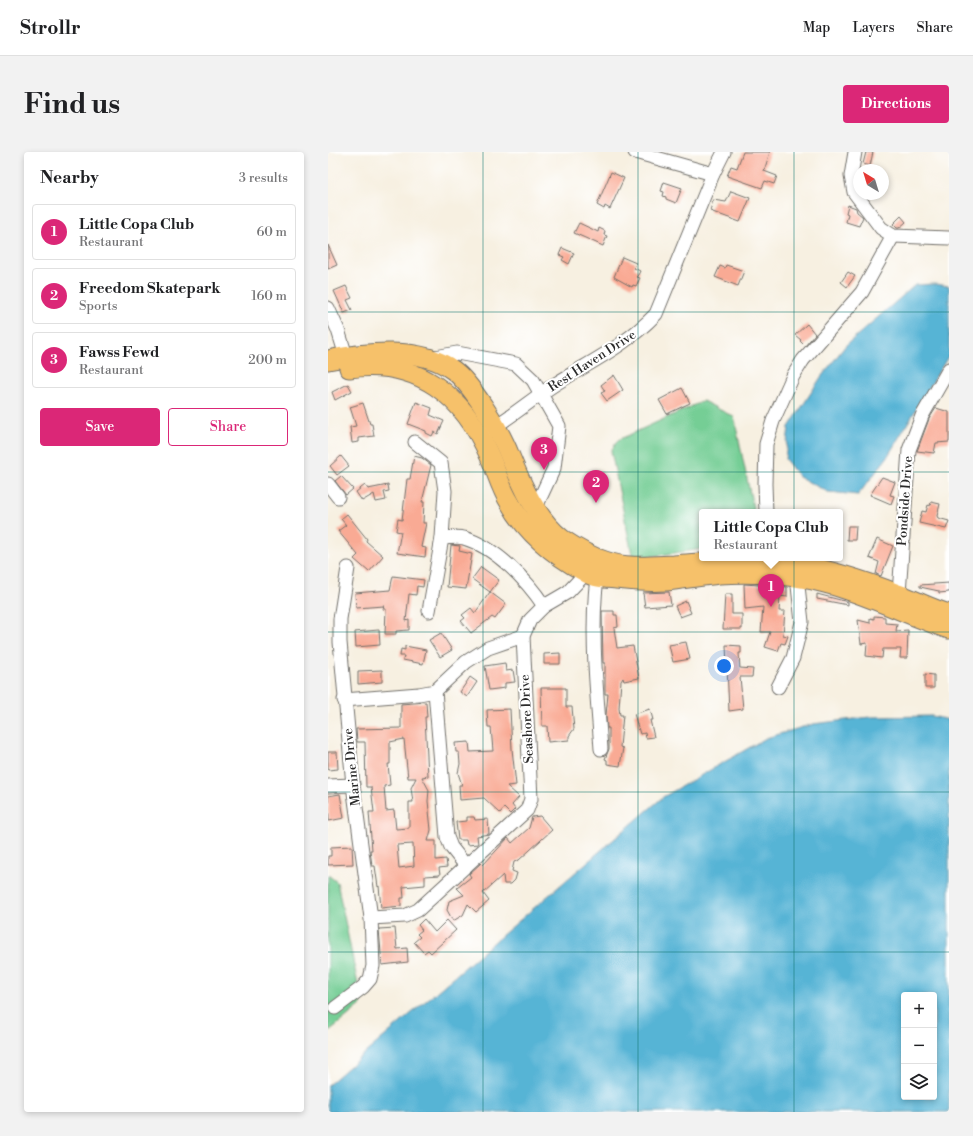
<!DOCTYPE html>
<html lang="en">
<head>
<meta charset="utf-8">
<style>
  body { margin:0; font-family:"Libre Bodoni",serif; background:#f2f2f2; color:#202124 }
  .controls { position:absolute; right:12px; bottom:12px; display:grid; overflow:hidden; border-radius:4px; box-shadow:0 2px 6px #0003 }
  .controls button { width:36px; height:36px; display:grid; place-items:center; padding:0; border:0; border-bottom:1px solid #e0e0e0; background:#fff; color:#202124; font:20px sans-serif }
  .compass { position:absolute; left:525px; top:12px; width:36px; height:36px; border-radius:50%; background:#fff; box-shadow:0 2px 6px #0003; rotate:322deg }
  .you { position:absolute; left:396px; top:514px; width:14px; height:14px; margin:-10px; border:3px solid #fff; border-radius:50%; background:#1a73e8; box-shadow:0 0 0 6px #1a73e833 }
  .badge { display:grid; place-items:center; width:26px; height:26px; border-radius:50%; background:#db2777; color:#fff; font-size:13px; font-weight:700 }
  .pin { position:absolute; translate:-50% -33px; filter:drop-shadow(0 1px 2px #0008) }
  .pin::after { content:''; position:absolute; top:21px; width:14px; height:12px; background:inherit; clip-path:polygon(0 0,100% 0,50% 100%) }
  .popup { position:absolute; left:371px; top:357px; width:144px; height:52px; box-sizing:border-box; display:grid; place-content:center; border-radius:4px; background:#fff; filter:drop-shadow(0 1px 3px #0005); font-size:13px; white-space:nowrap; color:#757577 }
  .popup b { font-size:15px; color:#202124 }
  .popup::after { content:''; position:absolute; left:50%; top:100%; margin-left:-8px; border:8px solid transparent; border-top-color:#fff }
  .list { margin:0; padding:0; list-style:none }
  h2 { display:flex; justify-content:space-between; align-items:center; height:52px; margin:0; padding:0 16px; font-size:17px }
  h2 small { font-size:13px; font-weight:400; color:#757577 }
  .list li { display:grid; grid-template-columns:26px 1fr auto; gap:12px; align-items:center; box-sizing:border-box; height:56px; margin:0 8px 8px; padding:0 8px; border:1px solid #e0e0e0; border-radius:4px }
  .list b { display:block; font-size:15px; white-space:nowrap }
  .list p { margin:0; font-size:13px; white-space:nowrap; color:#757577 }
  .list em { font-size:13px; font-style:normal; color:#757577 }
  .actions { display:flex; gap:8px; padding:12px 16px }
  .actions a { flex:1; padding:9px 0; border:1px solid #db2777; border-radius:4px; text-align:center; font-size:14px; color:#db2777 }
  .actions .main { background:#db2777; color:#fff }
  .icon { flex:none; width:22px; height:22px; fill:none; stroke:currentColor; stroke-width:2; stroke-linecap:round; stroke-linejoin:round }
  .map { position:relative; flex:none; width:621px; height:960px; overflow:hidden; border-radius:4px }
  header { display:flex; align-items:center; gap:24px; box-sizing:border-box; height:56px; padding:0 20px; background:#fff; border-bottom:1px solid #e0e0e0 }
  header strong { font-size:19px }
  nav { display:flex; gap:22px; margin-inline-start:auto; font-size:14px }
  .intro { display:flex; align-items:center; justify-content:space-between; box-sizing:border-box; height:96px; padding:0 24px }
  h1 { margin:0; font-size:28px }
  .button { padding:10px 18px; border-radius:4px; background:#db2777; color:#fff; font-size:14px; font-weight:700 }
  main { display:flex; gap:24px; padding:0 24px }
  aside { flex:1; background:#fff; border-radius:4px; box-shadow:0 2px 6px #0003 }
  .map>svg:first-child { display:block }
</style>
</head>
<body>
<header>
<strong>Strollr</strong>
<nav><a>Map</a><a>Layers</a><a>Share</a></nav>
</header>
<div class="intro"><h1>Find us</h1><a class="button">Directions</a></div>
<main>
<aside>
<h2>Nearby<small>3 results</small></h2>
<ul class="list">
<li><span class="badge">1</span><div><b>Little Copa Club</b><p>Restaurant</p></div><em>60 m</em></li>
<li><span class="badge">2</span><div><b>Freedom Skatepark</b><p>Sports</p></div><em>160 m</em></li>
<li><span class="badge">3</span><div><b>Fawss Fewd</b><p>Restaurant</p></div><em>200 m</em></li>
</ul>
<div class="actions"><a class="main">Save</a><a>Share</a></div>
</aside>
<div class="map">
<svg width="621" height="960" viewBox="0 0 621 960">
  <rect width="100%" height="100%" fill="#fff"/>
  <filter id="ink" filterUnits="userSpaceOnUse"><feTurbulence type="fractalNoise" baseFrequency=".025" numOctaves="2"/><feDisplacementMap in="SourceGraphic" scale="8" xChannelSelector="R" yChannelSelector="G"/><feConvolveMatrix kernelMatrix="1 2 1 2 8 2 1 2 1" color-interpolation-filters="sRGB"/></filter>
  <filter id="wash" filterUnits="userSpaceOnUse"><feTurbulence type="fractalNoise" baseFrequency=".012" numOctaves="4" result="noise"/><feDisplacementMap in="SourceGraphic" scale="16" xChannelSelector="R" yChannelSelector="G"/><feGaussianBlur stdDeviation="0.9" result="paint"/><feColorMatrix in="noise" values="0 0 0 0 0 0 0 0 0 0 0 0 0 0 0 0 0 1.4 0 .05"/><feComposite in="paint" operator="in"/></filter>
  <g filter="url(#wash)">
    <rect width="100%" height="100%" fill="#f7f0e1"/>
    <!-- green -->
    <g fill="#74ce95" stroke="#507c60">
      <path d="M375,249L406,265L426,360H374V397L305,407L283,299L290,288Z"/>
      <path d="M0,723L9,730L34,852L0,880Z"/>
    </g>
    <!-- water -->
    <g fill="#57b4d5" stroke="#417080" fill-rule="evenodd">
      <path d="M607,132L621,134V203L558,307L530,343L500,340L471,325L457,307L461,275L493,225L518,193L587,133Z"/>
      <path d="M604,564L621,568V960H0V933L335,645L438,586L485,572L542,565ZM576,843H606V945H576Z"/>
    </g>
    <g id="blocks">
      <!-- building -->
      <g fill="#f9aa94" fill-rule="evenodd">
        <path d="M415,0H442L436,19L449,24L446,32L437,29L434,36L399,24L403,14L409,16Z"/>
        <path d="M538,0H545L542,14L535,12Z"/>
        <path d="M283,20L296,26L282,57L277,54L276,57L269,53Z"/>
        <path d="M336,30L354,36L348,51L338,47V45L335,44L336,40L333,39Z"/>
        <path d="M403,39L422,46L412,70L382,59L385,48L398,50Z"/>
        <path d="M520,53L528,56L529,60L535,65L531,74L518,70L520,62L518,61Z"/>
        <path d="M573,64L578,70L571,76H569L565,72Z"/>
        <path d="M251,71L266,78L270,80L271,76L277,79L276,83L279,84L275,94L246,81Z"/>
        <path d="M0,93L9,113L0,117Z"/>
        <path d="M234,96L246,101L241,112L234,108L236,105L231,103Z"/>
        <path d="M294,105L308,111L306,116L312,119L309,125L312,126L308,134L305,133L304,135L286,125Z"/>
        <path d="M398,113L416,119L410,134L387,125L392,114L397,116Z"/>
        <path d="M520,120L527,124L519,135L513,130Z"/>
        <path d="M18,134L24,146L19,148L24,158L16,161L6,139Z"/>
        <path d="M479,172L487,182L477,194L472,189L473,188L467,183Z"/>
        <path d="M286,223L295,238L279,249L273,241L277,239L273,233Z"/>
        <path d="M20,232L24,239L7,248L4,240Z"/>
        <path d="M354,236L362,251L339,262L331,248Z"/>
        <path d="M88,250L104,256L102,263L116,269L110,282L106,280L104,284L98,281V279L80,272Z"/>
        <path d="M35,251L42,272H44L46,284L31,286V290L24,291L22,275L28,274L22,255Z"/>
        <path d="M608,256L621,260V290L608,291L606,301L589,299L601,267Z"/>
        <path d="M13,304L21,314L9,323L2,314Z"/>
        <path d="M86,304L94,306L103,313L94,350H96L95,371H98L93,395L98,396L97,405L69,401L73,380L68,379L70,367L74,368L79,327H82Z"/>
        <path d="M13,324L25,337L18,343L7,329Z"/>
        <path d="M554,325L567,330L562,343L566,344L563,352L542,343Z"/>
        <path d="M37,333L40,337L60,333L61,339L56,340L58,348L48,350L46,342L34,349L28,340Z"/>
        <path d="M603,350L612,352L609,364L610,366L621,369L618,377L591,371L594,359L598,360L600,353L602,354Z"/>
        <path d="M19,362L39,387L38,389L55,404L41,420L26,407L30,403L10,379L18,373L13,367Z"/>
        <path d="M520,374H528L527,388H519Z"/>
        <path d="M549,387L565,394L553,424L548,422L551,410L541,406Z"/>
        <path d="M123,393L132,394L131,399L144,402L138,437L119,435Z"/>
        <path d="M153,415L171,428L162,440L144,427Z"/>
        <path d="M65,424L96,428L95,435L89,434L88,443L81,442L78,469L81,468V478L68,479V482H57L58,457H55L56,454L28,456L27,441L62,438Z"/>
        <path d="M621,431V440L611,441V439L592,435V433Z"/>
        <path d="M416,432L459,435V445L452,444L451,459H457L455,483L460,484L457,492L453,491L450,499L437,495L442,480H433L435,455L417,457Z"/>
        <path d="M162,440L178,452L167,467L164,465L143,481L133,469L137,466L134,463L143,456L147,461Z"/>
        <path d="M341,440L343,453L317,455L315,441Z"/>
        <path d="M397,442H404V462H414V477H395Z"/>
        <path d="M489,442L520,450V453L489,447Z"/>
        <path d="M358,449L363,461L352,465L347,454Z"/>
        <path d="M274,459H286V463H289L290,475L286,476L289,496L305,494L311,526L296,529L295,526L293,529L291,556L292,563H295L292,595L295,596L292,614L279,612V608L277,607L281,597V576H279L278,563L280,542H277V511H275Z"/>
        <path d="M546,464L557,465V471L569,472L568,479L580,478L579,506H572L573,497H555L554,506L538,504L539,491L533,492L530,468L542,471V466L546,467Z"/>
        <path d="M51,478L52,493L28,495L27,480Z"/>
        <path d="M113,481L124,498L112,505L101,488Z"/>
        <path d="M358,490L362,507L345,510L341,493Z"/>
        <path d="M398,493L413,494V501H411L412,516L425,517L424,525H412L415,557L401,559Z"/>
        <path d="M77,494L98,498L95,512L75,508L76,504H72L73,497L77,498Z"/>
        <path d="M232,501V512H216V502Z"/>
        <path d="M177,511L178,519L185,518L187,530L177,531V536L161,538L157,514Z"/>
        <path d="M54,518V530L30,532V519Z"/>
        <path d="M597,522L606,523V536H597Z"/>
        <path d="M142,525L149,530L139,545L132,540Z"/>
        <path d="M213,536H238V555H244L246,577L241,584V588L220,590L219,574H214Z"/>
        <path d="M98,550L99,565H97L100,624L94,625L101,638L100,649L103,678L100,689H108V708L118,707L119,715L111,716L112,723L97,724V733L75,735L76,746H73V754L53,756L51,734L50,735L47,714H44L42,698H44L41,660H46L43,635H38L37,590H29L28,577L73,576V552ZM76,587L80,626H88L83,636L85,650H81V676L68,677L66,658L58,659L56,634L62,633L60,612H62V590ZM85,692L86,714L71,716L69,693Z"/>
        <path d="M182,557L184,597L188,633L179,634L191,645L184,653L187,657L182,662L176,656L172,661L156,646L132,648L131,633H134L130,621L132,612L131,600H128L127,591L141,590L142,600L165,599L163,575H160L159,558Z"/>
        <path d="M322,557L325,568H322L326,585L318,586L317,581L312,582L306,562Z"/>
        <path d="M0,600H9L10,617L0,618Z"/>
        <path d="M12,642L16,666L1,669L0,644Z"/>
        <path d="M212,664L224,678L191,708L186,710L184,719L189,721L187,728L183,732H176L175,723L155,741L161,749L148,760L140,752L135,763L125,769L119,758L121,749L136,743L129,736L143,725L141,722L153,711L155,713L180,686L184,691L201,676L204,665Z"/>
        <path d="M139,665H146L147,668L160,667L161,682L149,684L150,692L139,693L138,688H130L128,670L139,669Z"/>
        <path d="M24,694L25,712L0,713V704H3V695Z"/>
        <path d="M96,767L107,780L119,768L128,778L103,801L100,798L96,801L86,790L92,785L89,782L94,778L90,773Z"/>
        <path d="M67,776L69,797L79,796L80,810L54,813L51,777Z"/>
      </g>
    </g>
  </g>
  <g filter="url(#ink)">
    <use href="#blocks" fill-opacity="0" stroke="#72706b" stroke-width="1"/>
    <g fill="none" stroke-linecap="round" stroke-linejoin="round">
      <!-- minor casing -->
      <g stroke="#72706b" stroke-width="15">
        <g id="minor">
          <path d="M307,0L385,22"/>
          <path d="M527,0L523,24L526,40L553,76L565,84L621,86"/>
          <path d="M0,156L10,178L18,204"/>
          <path d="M102,206L129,201L188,212L205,228L231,274L226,316L207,357"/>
          <path d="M161,278C185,264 205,246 229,231C266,208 297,194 328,162L385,22L396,0"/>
          <path d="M87,290L113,311L117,339L114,386L101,459"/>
          <path d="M0,332L10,345"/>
          <path d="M438,360L437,332L438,292L445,269L465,224L475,208L534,140L565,84"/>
          <path d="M114,386C121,386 130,384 136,386C167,395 199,428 216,454"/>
          <path d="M269,425C262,482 269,540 273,597"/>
          <path d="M571,442L581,298L594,264L621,217"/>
          <path d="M450,535L465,506L474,470L469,425"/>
          <path d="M107,539L119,685L123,695L138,714"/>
          <path d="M16,548L91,542L107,539L138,510L160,496L195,484"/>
          <path d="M0,634L25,633"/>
          <path d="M43,766L77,764L90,758L199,658L203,647L195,484L202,468L216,454L240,440L258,421"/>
          <path d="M7,856L35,835L42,827L45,814L43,766L25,633L12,490V467L20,416"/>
        </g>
      </g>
      <!-- highway casing -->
      <g stroke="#72706b" stroke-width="21">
        <g id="highway">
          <path d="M0,208C37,200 93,194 125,218C143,231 170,276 179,297C192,328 206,365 234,387C246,395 263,405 277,409C299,417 323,414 346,413C387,410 427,405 467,412C503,418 537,429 570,442C587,448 603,457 621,462"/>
          <path d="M21,216C90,206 136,244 162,305C169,321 173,337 182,351C199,382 226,403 257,420C266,426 277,426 288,427C304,429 321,430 338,429C355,427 373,424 391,422C426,420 463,422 497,431C540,442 579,463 621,477"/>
        </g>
      </g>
      <!-- minor -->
      <use href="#minor" stroke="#fff" stroke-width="13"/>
      <!-- highway -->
      <use href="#highway" stroke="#f6c16b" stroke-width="19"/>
    </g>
  </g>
  <!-- grid -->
  <path fill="none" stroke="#0f766e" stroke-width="1" stroke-opacity="0.55" d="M155,0V960M310,0V960M466,0V960M0,160H621M0,320H621M0,480H621M0,640H621M0,800H621"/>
  <g text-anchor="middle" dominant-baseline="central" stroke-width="4" stroke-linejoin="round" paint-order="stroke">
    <!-- street labels -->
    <g font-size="13" fill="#2b2b2b" stroke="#fff">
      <text transform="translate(264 209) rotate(-33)">Rest Haven Drive</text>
      <text transform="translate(577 349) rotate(-86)">Pondside Drive</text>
      <text transform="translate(199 567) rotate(-93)">Seashore Drive</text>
      <text transform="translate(24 615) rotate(-96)">Marine Drive</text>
    </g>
  </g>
</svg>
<div class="controls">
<button>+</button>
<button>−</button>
<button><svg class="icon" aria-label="layers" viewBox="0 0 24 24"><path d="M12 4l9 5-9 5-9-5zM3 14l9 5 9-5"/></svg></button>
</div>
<svg class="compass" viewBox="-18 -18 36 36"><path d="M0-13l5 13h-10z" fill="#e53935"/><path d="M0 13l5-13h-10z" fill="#757577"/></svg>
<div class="you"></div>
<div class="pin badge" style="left:443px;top:455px">1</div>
<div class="popup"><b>Little Copa Club</b>Restaurant</div>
<div class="pin badge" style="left:268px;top:351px">2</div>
<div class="pin badge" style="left:216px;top:318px">3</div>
</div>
</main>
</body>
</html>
